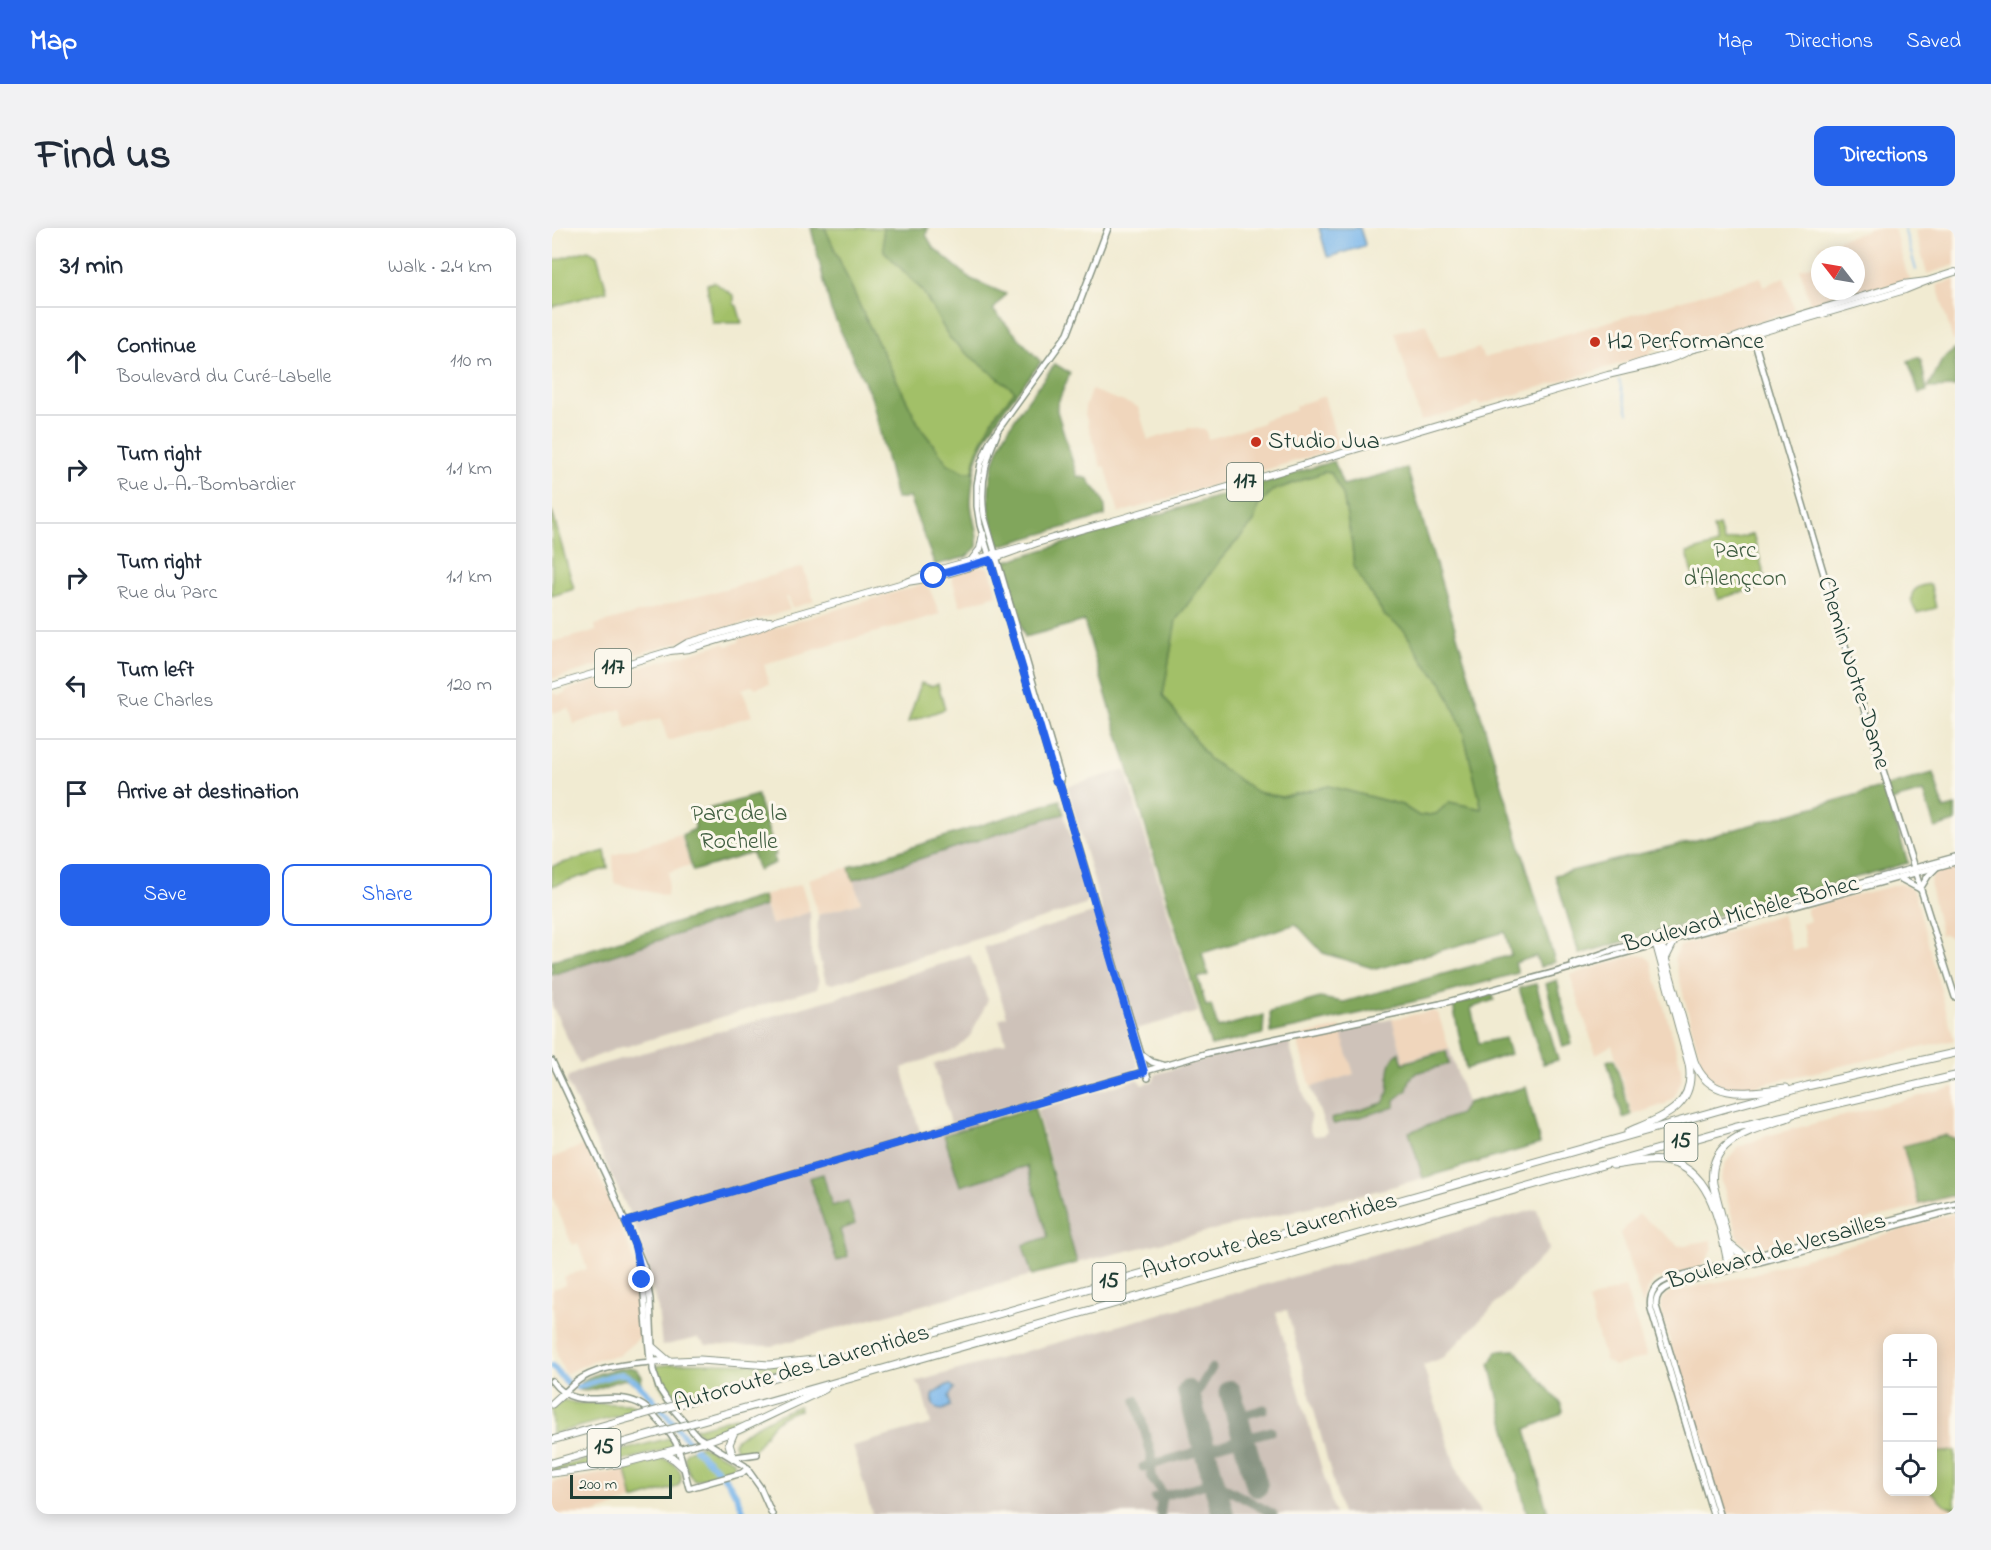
<!DOCTYPE html>
<html lang="en">
<head>
<meta charset="utf-8">
<style>
  body { margin:0; font-family:"Indie Flower",sans-serif; background:#f2f2f3; color:#1f2937 }
  .controls { position:absolute; right:18px; bottom:18px; display:grid; overflow:hidden; border-radius:12px; box-shadow:0 3px 15px #0003 }
  .controls button { width:54px; height:54px; display:grid; place-items:center; padding:0; border:0; border-bottom:2px solid #e0e1e3; background:#fff; color:#1f2937; font:30px sans-serif }
  .compass { position:absolute; left:1259px; top:18px; width:54px; height:54px; border-radius:50%; background:#fff; box-shadow:0 3px 15px #0003; rotate:301deg }
  .scale { position:absolute; left:18px; bottom:15px; width:102px; box-sizing:border-box; padding-left:6px; border:3px solid #1f3d34; border-top:0; font-size:16px; line-height:21px; white-space:nowrap; color:#1f3d34; -webkit-text-stroke:4px #fbf7ec; paint-order:stroke }
  .stop { position:absolute; width:18px; height:18px; margin:-14px; border:4px solid #2563eb; border-radius:50%; background:#fff }
  .stop.end { background:#2563eb; border-color:#fff; box-shadow:0 2px 6px #0008 }
  .list { margin:0; padding:0; list-style:none }
  h2 { display:flex; justify-content:space-between; align-items:center; height:78px; margin:0; padding:0 24px; font-size:26px }
  h2 small { font-size:20px; font-weight:400; color:#747a83 }
  .list li { display:grid; grid-template-columns:39px 1fr auto; gap:18px; align-items:center; box-sizing:border-box; height:108px; padding:0 24px; border-top:2px solid #e0e1e3 }
  .list b { display:block; font-size:22px; white-space:nowrap }
  .list p { margin:0; font-size:20px; white-space:nowrap; color:#747a83 }
  .list em { font-size:20px; font-style:normal; color:#747a83 }
  .actions { display:flex; gap:12px; padding:18px 24px }
  .actions a { flex:1; padding:14px 0; border:2px solid #2563eb; border-radius:12px; text-align:center; font-size:21px; color:#2563eb }
  .actions .main { background:#2563eb; color:#fff }
  .icon { flex:none; width:33px; height:33px; fill:none; stroke:currentColor; stroke-width:2; stroke-linecap:round; stroke-linejoin:round }
  .map { position:relative; flex:none; width:1403px; height:1286px; overflow:hidden; border-radius:12px }
  header { display:flex; align-items:center; gap:36px; box-sizing:border-box; height:84px; padding:0 30px; background:#2563eb; color:#fff }
  header strong { font-size:28px }
  nav { display:flex; gap:33px; margin-inline-start:auto; font-size:21px }
  .intro { display:flex; align-items:center; justify-content:space-between; box-sizing:border-box; height:144px; padding:0 36px }
  h1 { margin:0; font-size:42px }
  .button { padding:15px 27px; border-radius:12px; background:#2563eb; color:#fff; font-size:21px; font-weight:700 }
  main { display:flex; gap:36px; padding:0 36px }
  aside { flex:1; background:#fff; border-radius:12px; box-shadow:0 3px 15px #0003 }
  .map>svg:first-child { display:block }
</style>
</head>
<body>
<header>
<strong>Map</strong>
<nav><a>Map</a><a>Directions</a><a>Saved</a></nav>
</header>
<div class="intro"><h1>Find us</h1><a class="button">Directions</a></div>
<main>
<aside>
<h2>31 min<small>Walk · 2.4 km</small></h2>
<ul class="list">
<li><svg class="icon" aria-label="ahead" viewBox="0 0 24 24"><path d="M12 20V5M6 11l6-6 6 6"/></svg><div><b>Continue</b><p>Boulevard du Curé-Labelle</p></div><em>110 m</em></li>
<li><svg class="icon" aria-label="right" viewBox="0 0 24 24"><path d="M7 20v-9h11M14 6l5 5-5 5"/></svg><div><b>Turn right</b><p>Rue J.-A.-Bombardier</p></div><em>1.1 km</em></li>
<li><svg class="icon" aria-label="right" viewBox="0 0 24 24"><path d="M7 20v-9h11M14 6l5 5-5 5"/></svg><div><b>Turn right</b><p>Rue du Parc</p></div><em>1.1 km</em></li>
<li><svg class="icon" aria-label="left" viewBox="0 0 24 24"><path d="M17 20v-9H6M10 6l-5 5 5 5"/></svg><div><b>Turn left</b><p>Rue Charles</p></div><em>120 m</em></li>
<li><svg class="icon" aria-label="arrive" viewBox="0 0 24 24"><path d="M6 21V4h12l-3 4 3 4H6"/></svg><div><b>Arrive at destination</b></div></li>
</ul>
<div class="actions"><a class="main">Save</a><a>Share</a></div>
</aside>
<div class="map">
<svg width="1403" height="1286" viewBox="0 0 1403 1286">
  <rect width="100%" height="100%" fill="#fbf7ec"/>
  <filter id="ink" filterUnits="userSpaceOnUse"><feTurbulence type="fractalNoise" baseFrequency=".0167" numOctaves="2"/><feDisplacementMap in="SourceGraphic" scale="12" xChannelSelector="R" yChannelSelector="G"/><feConvolveMatrix kernelMatrix="1 2 1 2 8 2 1 2 1" color-interpolation-filters="sRGB"/></filter>
  <filter id="wash" filterUnits="userSpaceOnUse"><feTurbulence type="fractalNoise" baseFrequency=".008" numOctaves="4" result="noise"/><feDisplacementMap in="SourceGraphic" scale="24" xChannelSelector="R" yChannelSelector="G"/><feGaussianBlur stdDeviation="1.35" result="paint"/><feColorMatrix in="noise" values="0 0 0 0 0 0 0 0 0 0 0 0 0 0 0 0 0 1.4 0 .05"/><feComposite in="paint" operator="in"/></filter>
  <g filter="url(#wash)">
    <rect width="100%" height="100%" fill="#f1ebd2"/>
    <!-- built -->
    <g fill="#f0d6bc" fill-rule="evenodd">
      <path d="M1318,0H1342L1355,46L1359,51L1259,79L1248,41L1268,35V63H1304V27H1270L1267,18L1314,3Z"/>
      <path d="M1372,0H1403V37L1375,46L1363,3Z"/>
      <path d="M1209,49L1211,58L1232,49L1242,80L1239,84L1110,122L1107,119L1099,122L1098,127L927,177L926,174L919,176L920,179L869,193L843,104L874,96L886,132L927,120L932,130Z"/>
      <path d="M1403,52V113H1401L1385,57Z"/>
      <path d="M539,162L586,179L596,212L637,200L653,201L656,211L664,209L711,195V192L744,182L743,178L772,168L787,220L567,285L553,238L549,239L533,186V179Z"/>
      <path d="M428,338L435,339L438,342L445,367L408,378L399,347Z"/>
      <path d="M251,339L262,373L240,380L235,368L233,369L238,382L0,451V414L44,403L43,397Z"/>
      <path d="M375,355L388,386L212,436L217,456L203,460L201,457L190,461L200,488L116,513L109,490L75,500L69,481L22,496L17,480L0,485V465L6,467L13,465L14,462L172,415L175,418L187,414L188,410Z"/>
      <path d="M128,606L138,637L117,644L115,668L65,656L62,654L61,627Z"/>
      <path d="M1403,638V712L1392,706L1389,707L1379,662L1378,651L1383,645Z"/>
      <path d="M297,639L309,674L266,687L256,651Z"/>
      <path d="M249,656L258,684L219,697L211,668Z"/>
      <path d="M1348,656L1358,660L1363,665L1402,812L1194,860H1176L1162,853L1150,839L1122,730L1128,718L1230,686L1240,722L1254,719L1250,695L1258,693L1254,680Z"/>
      <path d="M1085,727L1093,728L1099,733L1129,839L1130,852L1122,869L1113,876L1081,887L1060,817L1044,826L1018,747Z"/>
      <path d="M880,783L886,785L897,820L852,833L840,791Z"/>
      <path d="M788,799L802,846L759,859L746,816L747,812L754,807Z"/>
      <path d="M1403,859V969L1213,1019L1199,1020L1187,1013L1169,950L1174,934L1187,919L1214,908Z"/>
      <path d="M34,916L80,1026L87,1052L89,1074L88,1078L93,1105L66,1128L45,1131L13,1146L5,1127L0,1061L13,1057L12,1049L35,1041L26,1015L20,1017L0,968V930Z"/>
      <path d="M1403,985V1286H1168L1108,1079L1113,1068L1119,1064L1194,1048ZM1336,1110H1380V1264H1336Z"/>
      <path d="M1087,986L1127,1018L1159,1012L1161,1020L1150,1039L1110,1050L1108,1049L1102,1052L1095,1063L1091,1078L1068,1005Z"/>
      <path d="M1073,1059L1095,1129L1062,1138L1053,1132L1036,1072Z"/>
      <path d="M74,1242L81,1272L41,1286H0V1254Z"/>
    </g>
    <!-- industrial -->
    <g fill="#cec2b9">
      <path d="M573,542L646,784L577,803L586,839L580,843L423,888L424,899L475,937L497,1010L471,1017L480,1047L221,1118L154,1117L145,1110L110,1118L106,1081L86,1006L76,982L15,854L16,849L30,842L284,770L418,727L436,772L418,808L404,821L350,840L368,904L399,895L382,836L454,814L447,791L455,788L432,719L550,682L515,558Z"/>
      <path d="M512,586L537,671L533,677L281,756L274,754L265,721L266,687L309,674L301,652L496,590Z"/>
      <path d="M213,678L219,697L258,684L259,726L267,754L265,760L73,819H69L27,835L0,777V747Z"/>
      <path d="M840,791L852,833L897,820L915,875L908,886L857,904L871,950L832,961L525,1035L485,882L586,851L590,857L601,853L604,846L660,829L736,812L759,891L757,898L759,905L763,908L771,907L775,904L759,859L802,846L788,802Z"/>
      <path d="M985,981L997,1021L891,1130L871,1137L905,1243L915,1265L928,1282V1286H790L735,1082L724,1085L783,1286H320L301,1218L379,1196L369,1159L363,1154Z"/>
    </g>
    <!-- green -->
    <g fill="#a2c068" stroke="#607e4e" stroke-width="1.5">
      <path d="M273,0H331L332,23L370,62L397,109L414,125L463,163L444,186L425,223L421,244H413L396,236L368,199L312,87Z"/>
      <path d="M36,22L45,27L55,63L0,79V33Z"/>
      <path d="M162,54L182,68V76L185,78L190,95H160L155,56Z"/>
      <path d="M772,244L779,245L791,267L800,316L802,340L833,388L852,402L873,436L890,455L910,499L930,581L898,574L884,586L867,588L850,577L777,558L730,569L705,564L657,531L611,467L624,392L668,332L702,294L706,278L720,263Z"/>
      <path d="M0,283L22,361L0,368Z"/>
      <path d="M1167,298L1172,314L1201,306L1215,357L1166,371L1162,354L1144,359L1135,325L1166,316L1161,300Z"/>
      <path d="M1377,356L1379,358L1384,380L1365,385C1355,370 1358,359 1377,356Z"/>
      <path d="M369,455L379,458L386,456L393,481L356,494Z"/>
      <path d="M53,623L56,640L0,658V638Z"/>
      <path d="M133,1135L248,1136V1137L118,1173L106,1154L104,1138Z"/>
      <path d="M11,1172L24,1175L79,1176L89,1182L0,1206V1181Z"/>
      <path d="M232,1175L185,1199L154,1210L142,1201Z"/>
      <path d="M247,1178L248,1182C210,1190 215,1220 192,1227L184,1222L182,1215C186,1205 234,1182 247,1178Z"/>
      <path d="M117,1210L121,1216L120,1220L78,1231L0,1244V1241Z"/>
      <path d="M150,1218L182,1233L183,1241L179,1244L142,1253C138,1247 129,1230 135,1224C138,1221 146,1219 150,1218Z"/>
      <path d="M1403,1223V1281L1392,1276L1379,1264H1380L1381,1225Z"/>
      <path d="M109,1231C122,1231 136,1247 125,1259L81,1272L74,1242Z"/>
    </g>
    <!-- forest -->
    <g fill="#81a65c" stroke="#507248" stroke-width="1.5" fill-rule="evenodd">
      <path d="M259,0H273L312,87L368,199L396,236L413,244H421L425,223L444,186L463,163L414,125L397,109L370,62L332,23L331,0H376L374,7L381,19L419,51L454,66L441,82L489,134C468,162 442,190 428,223C422,238 420,257 419,273C419,289 427,304 425,319L414,329L383,337L357,269L344,271L320,171L279,82Z"/>
      <path d="M1403,121V159L1376,160L1390,132Z"/>
      <path d="M1366,129L1369,132L1375,163L1367,165L1356,133Z"/>
      <path d="M503,136L518,145L505,177V183L525,248L536,251C544,265 555,268 553,288L447,318C440,304 437,288 437,273C434,217 473,177 503,136Z"/>
      <path d="M782,233L791,257L855,240L1003,734L988,739L984,728L963,735L966,745L873,771L719,805L718,784L768,770L792,774L959,727L953,704L824,741L771,725L744,696L650,725L656,747L646,750L654,778L659,777L666,800L712,787L711,806L659,818L532,393L473,409L451,334ZM772,244L779,245L791,267L800,316L802,340L833,388L852,402L873,436L890,455L910,499L930,581L897,574L884,586L867,588L850,577L777,558L730,569L705,564L657,531L611,467L624,392L668,332L702,294L706,278L720,263Z"/>
      <path d="M1381,545L1392,581L1403,578V594L1383,600L1371,564L1345,571L1337,575L1356,635L1027,726L1003,647L1160,608Z"/>
      <path d="M205,567L224,627L221,628L223,635L206,642L200,625L141,643L130,607L143,601L142,585Z"/>
      <path d="M508,572L512,586L496,590L301,652L297,639Z"/>
      <path d="M211,668L213,678L0,747V733Z"/>
      <path d="M1005,752L1020,816L1011,819L994,756Z"/>
      <path d="M984,756L1006,832L991,836L967,760Z"/>
      <path d="M941,766L942,772L919,780L927,815L953,810L958,826L914,841L901,777Z"/>
      <path d="M894,823L897,836L864,845L858,851L855,862L843,872V879L782,896L779,891L831,875C844,858 828,841 847,824L851,835Z"/>
      <path d="M1062,831L1079,887L1071,890L1055,833Z"/>
      <path d="M974,859L988,916L871,950L857,904L908,886L915,875Z"/>
      <path d="M482,879L525,1035L480,1047L471,1017L496,1009L475,938L408,958L392,907Z"/>
      <path d="M1394,907L1403,911V967L1367,976L1351,918Z"/>
      <path d="M271,946L280,978L296,973L303,996L288,1002L296,1028L285,1033L257,950Z"/>
      <path d="M963,1122L1009,1176L1011,1183L1008,1187L974,1201L996,1286H975L938,1136L945,1123Z"/>
      <path d="M77,1139L85,1141L90,1149L89,1154L81,1155L76,1151C58,1152 41,1168 24,1161C29,1147 63,1141 77,1139Z"/>
    </g>
    <!-- water -->
    <g fill="#78b5ea" stroke="#4c798f" stroke-width="1.5">
      <path d="M767,0H808L813,16L812,18L777,29L775,28Z"/>
      <path d="M395,1157H399L402,1160L397,1168L398,1178L391,1182L385,1181L381,1176V1166Z"/>
    </g>
    <g fill="none" stroke-linecap="round" stroke-linejoin="round">
      <!-- stream -->
      <g stroke="#78b5ea" stroke-width="1.5">
        <path d="M1352,0L1364,42"/>
        <path d="M1067,152L1076,185"/>
      </g>
      <!-- river -->
      <g stroke="#78b5ea" stroke-width="6">
        <path d="M0,1138L16,1156"/>
        <path d="M25,1159C39,1157 53,1147 69,1146C84,1145 125,1201 137,1214"/>
        <path d="M143,1221C165,1240 184,1257 192,1286"/>
      </g>
      <!-- taxiway -->
      <g stroke="#889483" stroke-width="9">
        <path d="M638,1168L645,1165L660,1140"/>
        <path d="M584,1172L599,1226V1250C604,1256 610,1261 610,1269C609,1276 607,1279 609,1286"/>
        <path d="M685,1189L712,1181"/>
        <path d="M591,1239L719,1203"/>
        <path d="M603,1270L662,1254L721,1286"/>
      </g>
      <!-- runway -->
      <g stroke="#889483" stroke-width="22">
        <path d="M636,1163L671,1286"/>
        <path d="M678,1163L705,1258"/>
      </g>
    </g>
  </g>
  <g filter="url(#ink)">
    <g fill="none" stroke-linecap="round" stroke-linejoin="round">
      <!-- secondary casing -->
      <g stroke="#889483" stroke-width="8">
        <g id="secondary">
          <path d="M556,0L516,105L438,213L429,235L425,257V278L428,297L504,553L508,557L596,850"/>
          <path d="M1199,102L1318,501L1403,769"/>
          <path d="M445,206C433,232 428,259 432,287L509,551L508,557"/>
          <path d="M1347,650L1368,661"/>
          <path d="M1368,661L1376,648L1384,640"/>
          <path d="M1021,736L1063,721L1403,629"/>
          <path d="M577,792L590,839L594,846"/>
          <path d="M592,828L600,834L610,837"/>
          <path d="M0,833L56,952L92,1039L98,1071L101,1142L107,1160L121,1181L146,1209L193,1238L208,1259L220,1286"/>
          <path d="M73,994L656,825L888,776L1403,634"/>
          <path d="M85,1029L91,1056L98,1132"/>
          <path d="M0,1153C24,1186 56,1161 86,1175C95,1179 101,1186 107,1193C113,1200 120,1207 124,1215C130,1229 133,1246 137,1260L190,1245L196,1240"/>
          <path d="M12,1165C18,1160 23,1154 30,1150C51,1138 77,1136 101,1134"/>
          <path d="M126,1221L152,1214"/>
          <path d="M183,1229L205,1226"/>
          <path d="M1161,1286L1099,1081C1096,1064 1104,1055 1119,1050L1403,975"/>
          <path d="M1167,1286L1104,1078C1103,1068 1108,1062 1117,1058L1403,982"/>
        </g>
      </g>
      <!-- primary casing -->
      <g stroke="#889483" stroke-width="8">
        <g id="primary">
          <path d="M1194,107L1206,105L1353,62L1375,53L1403,44"/>
          <path d="M1070,141C1113,123 1162,122 1205,100L1351,56L1375,53"/>
          <path d="M421,330L428,321L431,306"/>
          <path d="M355,354C400,348 442,330 485,315C512,306 540,299 568,291C730,243 893,194 1056,147C1084,140 1112,136 1137,123"/>
          <path d="M125,421L135,415L206,394L218,393"/>
          <path d="M0,458L118,423L137,421L180,408L207,400L224,392L355,354L385,342L472,318"/>
        </g>
      </g>
      <!-- highway casing -->
      <g stroke="#889483" stroke-width="9">
        <g id="highway">
          <path d="M1107,709L1142,833C1158,875 1199,864 1234,860"/>
          <path d="M1114,729L1123,711"/>
          <path d="M1076,904C1108,890 1145,880 1137,836L1103,711"/>
          <path d="M1061,937C1077,935 1095,931 1112,933C1159,938 1168,996 1176,1035"/>
          <path d="M1178,1017L1194,1030"/>
          <path d="M1181,1033L1161,956C1155,909 1204,902 1237,889"/>
          <path d="M100,1119L116,1133"/>
          <path d="M101,1134L148,1132L217,1137L279,1130"/>
          <path d="M0,1176L12,1165"/>
          <path d="M128,1176L1178,879L1255,858L1403,825"/>
          <path d="M144,1194L1181,900L1403,848"/>
          <path d="M0,1212L89,1187"/>
          <path d="M152,1214L186,1202L273,1161"/>
          <path d="M112,1225L122,1231L131,1239"/>
          <path d="M181,1229L177,1216L182,1204"/>
          <path d="M0,1235L105,1205"/>
          <path d="M0,1245L71,1235L126,1221"/>
        </g>
      </g>
      <!-- secondary -->
      <use href="#secondary" stroke="#fff" stroke-width="5"/>
      <!-- primary -->
      <use href="#primary" stroke="#fff" stroke-width="6"/>
      <!-- highway -->
      <use href="#highway" stroke="#fff" stroke-width="7"/>
      <!-- highway-bridge casing -->
      <g stroke="#889483" stroke-width="9" stroke-linecap="butt">
        <g id="highway-bridge">
          <path d="M89,1187L128,1176"/>
          <path d="M105,1205L144,1194"/>
        </g>
      </g>
      <!-- highway-bridge -->
      <use href="#highway-bridge" stroke="#fff" stroke-width="7"/>
    </g>
  </g>
  <g fill="none" stroke-linecap="round" stroke-linejoin="round" filter="url(#ink)">
    <!-- route -->
    <path stroke="#2563eb" stroke-width="8" d="M90,1052L83,1018L74,994L592,844L508,557L504,553L438,332L382,348"/>
  </g>
  <!-- markers -->
  <g fill="#c8321e" stroke="#fbf7ec" stroke-width="2">
    <circle cx="1043" cy="114" r="6"/>
    <circle cx="704" cy="214" r="6"/>
  </g>
  <g text-anchor="middle" dominant-baseline="central" stroke-width="6" stroke-linejoin="round" paint-order="stroke">
    <!-- shield labels -->
    <g fill="#fbf7ec" stroke="#61756b" stroke-width="1.5">
      <rect x="675" y="235" width="36" height="38" rx="4.5"/>
      <rect x="43" y="421" width="36" height="38" rx="4.5"/>
      <rect x="1112.5" y="895" width="33" height="38" rx="4.5"/>
      <rect x="540.5" y="1035" width="33" height="38" rx="4.5"/>
      <rect x="35.5" y="1201" width="33" height="38" rx="4.5"/>
    </g>
    <g font-size="22" font-weight="bold" fill="#1f3d34">
      <text x="693" y="254">117</text>
      <text x="61" y="440">117</text>
      <text x="1129" y="914">15</text>
      <text x="557" y="1054">15</text>
      <text x="52" y="1220">15</text>
    </g>
    <!-- poi labels -->
    <g font-size="24" fill="#1f3d34" stroke="#fbf7ec" text-anchor="start">
      <text x="1055" y="114">H2 Performance</text>
      <text x="716" y="214">Studio Jua</text>
    </g>
    <!-- park labels -->
    <g font-size="24" fill="#405e41" stroke="#fbf7ec">
      <text x="1183" y="323">Parc<tspan x="1183" dy="28">d'Alençcon</tspan></text>
      <text x="187" y="586">Parc de la<tspan x="187" dy="28">Rochelle</tspan></text>
    </g>
    <!-- street labels -->
    <g font-size="24" fill="#1f3d34" stroke="#fbf7ec">
      <text transform="translate(1301 445) rotate(73)">Chemin Notre-Dame</text>
      <text transform="translate(1189 687) rotate(-15)">Boulevard Michèle-Bohec</text>
      <text transform="translate(718 1009) rotate(-16)">Autoroute des Laurentides</text>
      <text transform="translate(1225 1024) rotate(-16)">Boulevard de Versailles</text>
      <text transform="translate(250 1141) rotate(-16)">Autoroute des Laurentides</text>
    </g>
  </g>
</svg>
<div class="controls">
<button>+</button>
<button>−</button>
<button><svg class="icon" aria-label="locate" viewBox="0 0 24 24"><circle cx="12" cy="12" r="6"/><path d="M12 2v4M12 18v4M2 12h4M18 12h4"/></svg></button>
</div>
<svg class="compass" viewBox="-18 -18 36 36"><path d="M0-13l5 13h-10z" fill="#e53935"/><path d="M0 13l5-13h-10z" fill="#747a83"/></svg>
<div class="scale">200 m</div>
<div class="stop" style="left:382px;top:348px"></div>
<div class="stop end" style="left:90px;top:1052px"></div>
</div>
</main>
</body>
</html>
